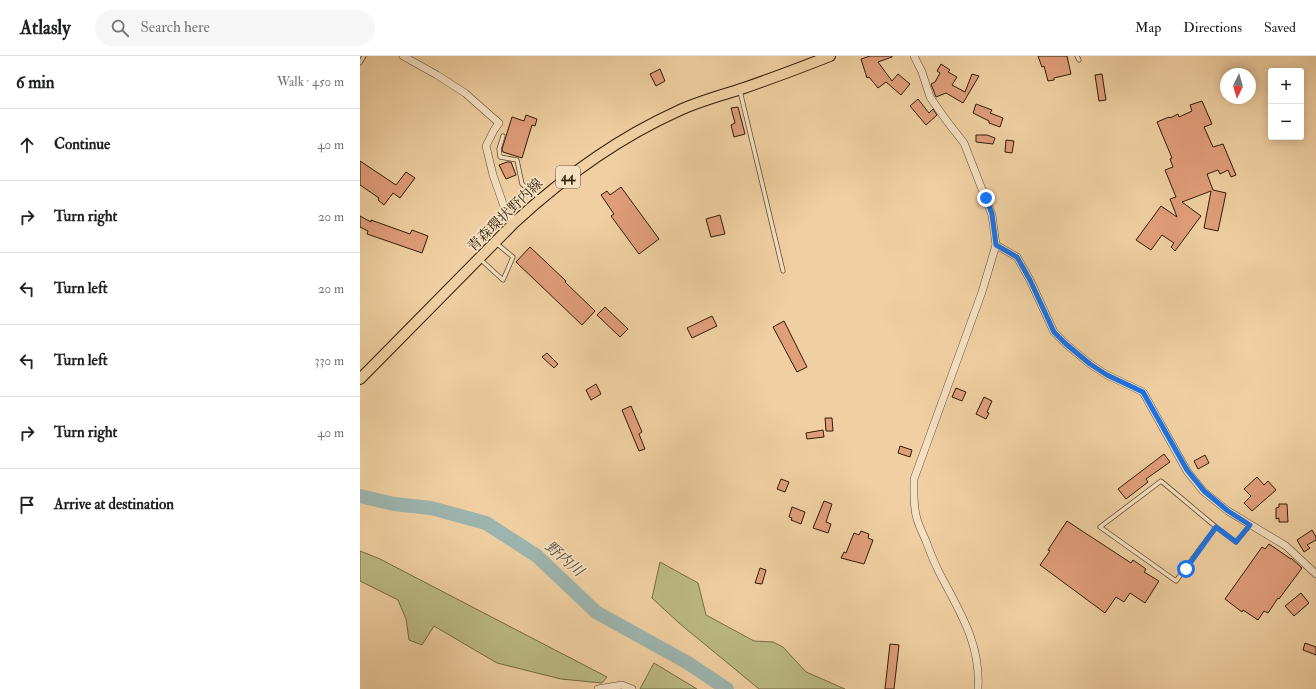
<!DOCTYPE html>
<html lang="en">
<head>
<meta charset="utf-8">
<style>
  body { margin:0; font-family:"IM FELL Double Pica","Noto Serif JP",serif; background:#f6f6f6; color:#202124 }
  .controls { position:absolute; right:12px; top:12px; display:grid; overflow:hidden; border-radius:4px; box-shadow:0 2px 10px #0003 }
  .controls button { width:36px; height:36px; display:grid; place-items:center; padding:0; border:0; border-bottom:1px solid #e0e0e0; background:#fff; color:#202124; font:20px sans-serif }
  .compass { position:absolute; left:860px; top:12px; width:36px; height:36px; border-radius:50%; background:#fff; box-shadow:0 2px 10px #0003; rotate:185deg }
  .stop { position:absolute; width:12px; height:12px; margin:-9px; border:3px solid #1a73e8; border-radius:50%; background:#fff }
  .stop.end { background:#1a73e8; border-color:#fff; box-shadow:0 1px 4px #0008 }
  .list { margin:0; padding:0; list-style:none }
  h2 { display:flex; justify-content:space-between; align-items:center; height:52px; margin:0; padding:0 16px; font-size:17px }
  h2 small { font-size:13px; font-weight:400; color:#757577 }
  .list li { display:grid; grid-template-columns:26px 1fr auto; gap:12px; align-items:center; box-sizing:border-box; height:72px; padding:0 16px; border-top:1px solid #e0e0e0 }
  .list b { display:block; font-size:15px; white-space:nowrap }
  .list em { font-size:13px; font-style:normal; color:#757577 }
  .icon { flex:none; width:22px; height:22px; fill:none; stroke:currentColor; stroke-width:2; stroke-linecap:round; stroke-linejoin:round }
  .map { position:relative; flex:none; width:956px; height:633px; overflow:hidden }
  header { display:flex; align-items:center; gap:24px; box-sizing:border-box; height:56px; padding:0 20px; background:#fff; border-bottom:1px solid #e0e0e0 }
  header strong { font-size:19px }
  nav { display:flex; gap:22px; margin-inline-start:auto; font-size:14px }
  .search { width:280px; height:36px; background:#f6f6f6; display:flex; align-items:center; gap:10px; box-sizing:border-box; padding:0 14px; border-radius:22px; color:#757577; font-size:15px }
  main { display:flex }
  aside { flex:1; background:#fff }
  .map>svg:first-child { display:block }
</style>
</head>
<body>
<header>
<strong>Atlasly</strong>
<div class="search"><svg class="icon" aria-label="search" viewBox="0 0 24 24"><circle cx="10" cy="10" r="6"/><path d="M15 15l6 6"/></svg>Search here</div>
<nav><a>Map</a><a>Directions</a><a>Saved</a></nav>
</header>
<main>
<aside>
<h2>6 min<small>Walk · 450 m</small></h2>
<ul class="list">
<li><svg class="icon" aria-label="ahead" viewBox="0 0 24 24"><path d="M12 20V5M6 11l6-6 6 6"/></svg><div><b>Continue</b></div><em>40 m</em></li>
<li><svg class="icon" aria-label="right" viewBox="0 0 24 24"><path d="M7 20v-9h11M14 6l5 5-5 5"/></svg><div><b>Turn right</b></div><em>20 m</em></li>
<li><svg class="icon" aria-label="left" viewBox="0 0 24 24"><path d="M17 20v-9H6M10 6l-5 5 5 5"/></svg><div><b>Turn left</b></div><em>20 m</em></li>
<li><svg class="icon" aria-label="left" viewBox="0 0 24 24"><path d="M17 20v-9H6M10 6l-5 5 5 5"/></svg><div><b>Turn left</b></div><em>330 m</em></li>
<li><svg class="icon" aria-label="right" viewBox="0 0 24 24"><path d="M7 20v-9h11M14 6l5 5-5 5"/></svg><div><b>Turn right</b></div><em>40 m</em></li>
<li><svg class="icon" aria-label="arrive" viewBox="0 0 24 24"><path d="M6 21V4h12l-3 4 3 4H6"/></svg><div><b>Arrive at destination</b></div></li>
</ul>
</aside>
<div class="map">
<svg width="956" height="633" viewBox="0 0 956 633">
  <rect width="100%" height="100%" fill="#f0d0a2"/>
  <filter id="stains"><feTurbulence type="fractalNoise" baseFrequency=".005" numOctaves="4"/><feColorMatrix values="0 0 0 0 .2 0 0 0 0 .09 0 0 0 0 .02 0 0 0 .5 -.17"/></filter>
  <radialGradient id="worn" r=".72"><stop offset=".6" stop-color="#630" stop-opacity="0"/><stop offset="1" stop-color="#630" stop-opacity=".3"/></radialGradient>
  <!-- green -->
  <g fill="#bcba83" stroke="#766c44">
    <path d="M0,495L20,503L247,621L242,627L201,623L137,607L74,570L62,589L49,584L46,563L38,544L0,525Z"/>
    <path d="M300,506L338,527L346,559L394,585L413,586L423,591L446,616L485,633H399L319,567L292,542Z"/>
    <path d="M294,607L337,633H280Z"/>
  </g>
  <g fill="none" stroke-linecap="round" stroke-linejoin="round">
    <!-- river -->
    <path stroke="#9db5af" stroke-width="14" d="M0,440L34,448L71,452L126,467L177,500L236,556L328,607L367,633"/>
  </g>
  <!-- building -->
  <g fill="#e19e7b" stroke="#2f1d05">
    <path d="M510,0H532V1L518,6L532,25L538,18L550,28L541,39L526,26L518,32L509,21L507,22L501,3Z"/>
    <path d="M678,0H707L711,18L694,22V24L688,25L684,10L682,11Z"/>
    <path d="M581,8L590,14L588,16L597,21L592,29L605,36L612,18L619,20L603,47L586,37L576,41L571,28L575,26L580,17L577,15Z"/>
    <path d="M300,13L305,25L296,30L290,18Z"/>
    <path d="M742,18L746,44L739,45L735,19Z"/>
    <path d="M558,43L569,57L573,53L577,59L566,69L550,50Z"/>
    <path d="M842,45L852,68L844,71L853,91L863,88L876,119L871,121L868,114L860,118L858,114L847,118L853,134L866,137L858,175L844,172L851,135L822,146L841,160L815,195L811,191L814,187L802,179L791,194L776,184L801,150L817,161L810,143L816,141L805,114L813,111L810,103L812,102L797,66L809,61L810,62L818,58L819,61L832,55L830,49Z"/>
    <path d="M616,48L632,54L630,57L643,62L640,71L629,67V65L613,57Z"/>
    <path d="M378,51L385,78L374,81L371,69L375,67L371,52Z"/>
    <path d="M166,59L177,63L175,70L172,69L162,102L143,96L142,93L152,61L164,65Z"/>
    <path d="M616,79H627L635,82L633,88L616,86Z"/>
    <path d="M646,84L654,85L652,97L645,96Z"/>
    <path d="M0,105L36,129L46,116L55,122L40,142L33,137L24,149L18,144L19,142L0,129Z"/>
    <path d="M147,106H151L156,119L146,123L139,109Z"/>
    <path d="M261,131L299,183L279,198L251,160L254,158L241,139L247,135L250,139Z"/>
    <path d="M360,159L365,178L351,181L346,163Z"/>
    <path d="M0,160L11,166V164L50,178L52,174L68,180L62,197L7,178L8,175L0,171Z"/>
    <path d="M170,191L206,225L205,226L235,255L222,269L156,206Z"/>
    <path d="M245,251L268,273L260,281L237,259Z"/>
    <path d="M352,260L357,270L332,282L327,272Z"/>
    <path d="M424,265L447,311L437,316L413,271Z"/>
    <path d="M187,297L198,308L194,312L182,301Z"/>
    <path d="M236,328L241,338L231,344L226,334Z"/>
    <path d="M596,332L606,336L602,345L592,341Z"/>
    <path d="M624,341L632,345L627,356L629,357L626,363L616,358Z"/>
    <path d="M271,350L282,376L279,378L285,393L279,395L262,354Z"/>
    <path d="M465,362H472L473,375H466Z"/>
    <path d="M463,374L464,381L447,383L446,377Z"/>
    <path d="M540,390L552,394L550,401L538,397Z"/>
    <path d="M804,398L810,406L786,423L788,426L766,443L758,433Z"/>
    <path d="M845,399L849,407L838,413L834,405Z"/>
    <path d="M897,421L904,429L908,425L916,434L892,455L884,447L891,440L884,433Z"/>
    <path d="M421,423L429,426L425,436L417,433Z"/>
    <path d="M464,445L472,448L466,466L471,468L468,477L453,472Z"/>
    <path d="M919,448H927L928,466H919V462L916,463V452L919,451Z"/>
    <path d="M432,451L445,456L441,468L431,464L432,462L429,461Z"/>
    <path d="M707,465L771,507L773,504L786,513L784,516L799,525L785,547L770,537L764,546L756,541L745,557L680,509L690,495L688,494Z"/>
    <path d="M952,474L956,481V484L947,489L950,492L944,496L937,484Z"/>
    <path d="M501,475L509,478L508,482L513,484L504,508L481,502L484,496L486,497L494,477L499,479Z"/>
    <path d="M909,488L931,503V502L942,512L919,543L918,542L908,557L904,555L898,564L883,554L882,556L865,543L902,491L905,493Z"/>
    <path d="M400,512L406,514L402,528L395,527Z"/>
    <path d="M941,537L949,547L934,560L925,550Z"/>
    <path d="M945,587L956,591V599L943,594Z"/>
    <path d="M530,588L539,589L534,633H525Z"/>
  </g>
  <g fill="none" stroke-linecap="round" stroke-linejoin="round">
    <!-- service casing -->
    <g stroke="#5f4a2c" stroke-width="5">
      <g id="service">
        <path d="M717,0L719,4"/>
        <path d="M0,7L4,0"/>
        <path d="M380,35L423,215"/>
        <path d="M143,80L139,93L140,101L157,104L162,128L179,142"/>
        <path d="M120,203L143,224L153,201L136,187"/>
        <path d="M856,471L816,525L740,471L801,425L856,471L876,486L890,469"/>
      </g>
    </g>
    <!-- minor casing -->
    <g stroke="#5f4a2c" stroke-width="8">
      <g id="minor">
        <path d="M43,0L77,19L105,37L139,67L134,74L126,90L133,119L147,159L155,166"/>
        <path d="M554,0L562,16L570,41L586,64L604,87L632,159L636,189L622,236L554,423C554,437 553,450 557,463C559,470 563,478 566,485C570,496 574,506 579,516C599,555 621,587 618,633"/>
        <path d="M636,189L657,201L670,224L694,276L706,288L730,308L747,319L783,336L827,415L843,435L868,455L926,490L956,518"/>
        <path d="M238,633L262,629L272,633"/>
      </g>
    </g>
    <!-- primary casing -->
    <g stroke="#2f1d05" stroke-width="12">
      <path id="primary" d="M0,323L155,166C204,121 258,82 318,55C339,45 363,39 384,32C413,22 442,11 470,0"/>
    </g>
    <!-- service -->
    <use href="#service" stroke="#f5e0c3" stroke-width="3.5"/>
    <!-- minor -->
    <use href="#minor" stroke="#f5e0c3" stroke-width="7"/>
    <!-- primary -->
    <use href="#primary" stroke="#f0d0a2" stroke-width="10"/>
  </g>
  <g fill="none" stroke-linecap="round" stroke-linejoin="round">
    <!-- route -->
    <path stroke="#1a73e8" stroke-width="5" d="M626,142L632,158L636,189L657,201L670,224L694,276L706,288L730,308L747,319L783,336L827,414L844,435L868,455L890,469L876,486L856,471L826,513"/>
  </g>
  <g text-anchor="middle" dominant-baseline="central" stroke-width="3.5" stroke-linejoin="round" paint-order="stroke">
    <!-- shield labels -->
    <rect fill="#f5e0c3" stroke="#6a583e" stroke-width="1" x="196" y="110" width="24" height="22" rx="3"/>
    <g font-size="13" font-weight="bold" fill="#2f1d05">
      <text x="208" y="121">44</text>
    </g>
    <!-- street labels -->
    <g font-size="14" fill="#2f1d05" stroke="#f5e0c3">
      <text transform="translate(145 159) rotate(-44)">青森環状野内線</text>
    </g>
    <!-- water labels -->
    <g font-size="15" font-style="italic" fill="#504b38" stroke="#f5e0c3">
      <text transform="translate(204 503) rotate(41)">野内川</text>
    </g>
  </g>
  <rect width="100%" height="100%" filter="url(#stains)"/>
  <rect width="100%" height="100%" fill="url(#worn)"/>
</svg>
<div class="controls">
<button>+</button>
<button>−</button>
</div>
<svg class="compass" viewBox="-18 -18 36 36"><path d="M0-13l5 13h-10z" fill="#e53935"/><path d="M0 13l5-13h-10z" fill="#757577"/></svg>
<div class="stop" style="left:826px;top:513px"></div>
<div class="stop end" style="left:626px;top:142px"></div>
</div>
</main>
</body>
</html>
